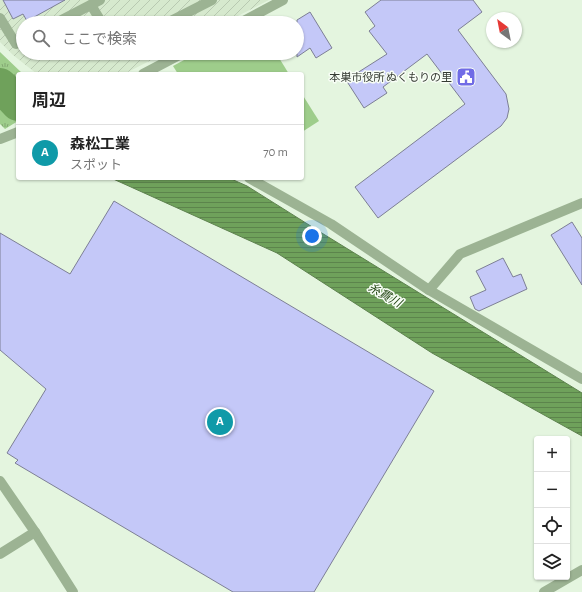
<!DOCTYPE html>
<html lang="ja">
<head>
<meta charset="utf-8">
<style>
  body { margin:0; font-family:"Alegreya Sans","Noto Sans JP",sans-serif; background:#f2f2f2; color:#222 }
  .controls { position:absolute; right:12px; bottom:12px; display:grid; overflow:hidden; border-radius:4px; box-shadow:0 1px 3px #0004 }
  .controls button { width:36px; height:36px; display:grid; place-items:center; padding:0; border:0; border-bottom:1px solid #e0e0e0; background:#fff; color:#222; font:20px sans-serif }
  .compass { position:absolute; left:486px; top:12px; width:36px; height:36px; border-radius:50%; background:#fff; box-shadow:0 1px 3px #0004; rotate:328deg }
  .you { position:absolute; left:312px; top:236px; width:14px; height:14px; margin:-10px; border:3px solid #fff; border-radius:50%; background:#1a73e8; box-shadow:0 0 0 6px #1a73e833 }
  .badge { display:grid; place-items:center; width:26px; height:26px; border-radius:50%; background:#706be6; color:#fff; font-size:13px; font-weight:700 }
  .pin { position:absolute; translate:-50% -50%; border:2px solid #fff; box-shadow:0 1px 4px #0006 }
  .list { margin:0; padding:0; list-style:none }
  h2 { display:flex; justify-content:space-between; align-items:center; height:52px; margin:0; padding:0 16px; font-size:17px }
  h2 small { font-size:13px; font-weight:400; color:#767676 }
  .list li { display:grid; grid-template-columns:26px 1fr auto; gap:12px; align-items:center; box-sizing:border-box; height:56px; padding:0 16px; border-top:1px solid #e0e0e0 }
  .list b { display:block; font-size:15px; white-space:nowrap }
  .list p { margin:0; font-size:13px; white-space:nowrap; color:#767676 }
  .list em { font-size:13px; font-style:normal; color:#767676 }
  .icon { flex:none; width:22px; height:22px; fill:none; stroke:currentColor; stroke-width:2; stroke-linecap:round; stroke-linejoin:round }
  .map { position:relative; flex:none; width:582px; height:592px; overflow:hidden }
  .search { position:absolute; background:#fff; box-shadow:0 1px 3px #0004; left:16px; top:16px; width:288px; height:44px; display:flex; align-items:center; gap:10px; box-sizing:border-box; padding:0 14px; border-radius:22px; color:#767676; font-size:15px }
  .panel { position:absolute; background:#fff; box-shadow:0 1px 3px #0004; left:16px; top:72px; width:288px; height:108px; border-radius:4px }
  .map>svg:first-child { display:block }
</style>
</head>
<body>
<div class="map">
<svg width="582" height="592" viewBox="0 0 582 592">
  <defs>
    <pattern id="industrial-furrows" width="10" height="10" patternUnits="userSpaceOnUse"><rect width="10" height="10" fill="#d6e9ce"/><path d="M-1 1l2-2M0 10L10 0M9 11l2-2" fill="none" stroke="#b8c9b1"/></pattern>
    <pattern id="grass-tufts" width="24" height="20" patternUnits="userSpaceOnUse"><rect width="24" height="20" fill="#9ecd8b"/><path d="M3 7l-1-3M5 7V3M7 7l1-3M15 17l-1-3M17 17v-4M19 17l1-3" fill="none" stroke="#82a872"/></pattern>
    <pattern id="water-rules" width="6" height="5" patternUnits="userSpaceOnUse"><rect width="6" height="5" fill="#6fa15b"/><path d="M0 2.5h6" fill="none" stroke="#5c844c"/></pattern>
  </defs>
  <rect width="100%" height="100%" fill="#e4f5df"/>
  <!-- industrial -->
  <path fill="url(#industrial-furrows)" d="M0,0H269L224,23H23V53H165L124,74H37L13,55L0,42Z"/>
  <!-- grass -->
  <g fill="url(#grass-tufts)">
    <path d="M0,52L23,74H18V86L0,70Z"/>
    <path d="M0,102L18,118V121L5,129L0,124Z"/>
  </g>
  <!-- park -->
  <g fill="#9ecd8b">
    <path d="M197,53H276L289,74H178L173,66Z"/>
    <path d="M302,94L319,121L302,132Z"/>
  </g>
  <!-- water -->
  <path fill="url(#water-rules)" stroke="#5e824f" d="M111,178H229L247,186L325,235L582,393V436L432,353L277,253Z"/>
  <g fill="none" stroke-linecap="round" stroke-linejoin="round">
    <!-- river -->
    <path stroke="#6fa15b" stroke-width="34" d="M0,85L18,104"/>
  </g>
  <!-- building -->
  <g fill="#c4c8f8" stroke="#7d7f95">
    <path d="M3,0H65L27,21L23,14L13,19Z"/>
    <path d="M381,0H473L482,12L458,30L506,94L509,109L507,118L501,126L378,218L355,187L465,104L427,54L383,87L387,93L364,108L346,80L387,54L369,31L375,26L365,12Z"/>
    <path d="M310,12L332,48L316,58L310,48L297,57V20Z"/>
    <path d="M114,201L434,391L314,592H233L15,463L18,460L7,453L46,389L0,350V233L70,274Z"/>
    <path d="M572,222L582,238V285L551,235Z"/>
    <path d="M503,258L513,277L521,274L527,289L479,311L475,309L470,297L486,290L476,271Z"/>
  </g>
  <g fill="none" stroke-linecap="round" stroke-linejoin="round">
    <!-- service -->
    <g stroke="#9cb393" stroke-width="10">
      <path d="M91,5L102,23"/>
      <path d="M0,18L16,44L23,40"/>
      <path d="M56,23L100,0"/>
      <path d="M167,23L212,0"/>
    </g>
    <!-- minor -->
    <g stroke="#9cb393" stroke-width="10">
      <path d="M240,23L283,0"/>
      <path d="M143,74L183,53"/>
      <path d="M0,139L18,132"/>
      <path d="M249,178L331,224L429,290L582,379"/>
      <path d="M429,290L460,254L582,203"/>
      <path d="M0,481L35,532L73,592"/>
      <path d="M0,554L35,532"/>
      <path d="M544,592L582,570"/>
    </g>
  </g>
  <!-- icons -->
  <defs>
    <g id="civic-square" transform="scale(1)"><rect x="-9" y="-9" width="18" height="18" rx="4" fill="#706be6" stroke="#f8fef6"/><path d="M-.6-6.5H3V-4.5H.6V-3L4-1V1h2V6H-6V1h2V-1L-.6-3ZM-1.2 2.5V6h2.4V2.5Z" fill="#fff"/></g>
  </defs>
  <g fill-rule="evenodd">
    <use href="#civic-square" x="466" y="77"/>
  </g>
  <g text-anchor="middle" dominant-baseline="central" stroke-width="3" stroke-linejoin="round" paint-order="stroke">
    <!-- poi labels -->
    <g font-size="11" fill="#353b33" stroke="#f8fef6" text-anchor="end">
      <text x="452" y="77">本巣市役所 ぬくもりの里</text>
    </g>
    <!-- water labels -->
    <g font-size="12" font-style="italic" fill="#254716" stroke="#f8fef6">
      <text transform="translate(385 295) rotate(30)">糸貫川</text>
    </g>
  </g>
</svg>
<div class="controls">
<button>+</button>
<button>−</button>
<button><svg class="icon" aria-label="locate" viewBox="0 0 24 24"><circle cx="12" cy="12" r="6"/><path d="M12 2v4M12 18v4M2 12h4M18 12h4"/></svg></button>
<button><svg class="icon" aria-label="layers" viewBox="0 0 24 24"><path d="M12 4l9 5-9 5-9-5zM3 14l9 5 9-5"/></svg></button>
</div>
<svg class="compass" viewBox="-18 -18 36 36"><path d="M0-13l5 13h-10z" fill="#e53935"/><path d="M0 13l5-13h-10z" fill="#767676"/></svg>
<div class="you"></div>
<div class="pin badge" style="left:220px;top:422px;background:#0f9aa8">A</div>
<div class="search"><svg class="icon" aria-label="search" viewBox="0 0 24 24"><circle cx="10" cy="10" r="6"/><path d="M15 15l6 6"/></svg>ここで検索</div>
<section class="panel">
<h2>周辺<small></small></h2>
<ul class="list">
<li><span class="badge" style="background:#0f9aa8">A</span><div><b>森松工業</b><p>スポット</p></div><em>70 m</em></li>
</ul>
</section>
</div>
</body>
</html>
